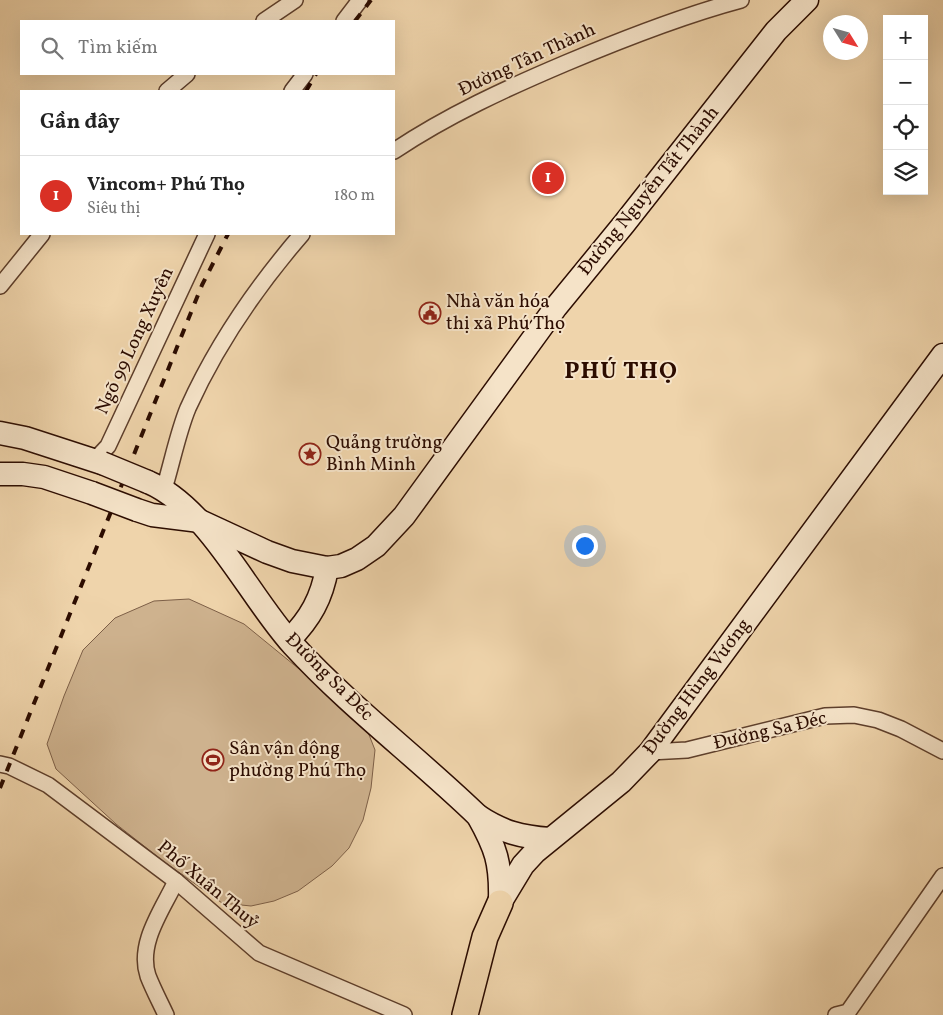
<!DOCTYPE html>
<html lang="vi">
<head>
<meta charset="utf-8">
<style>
  body { margin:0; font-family:Vollkorn,serif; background:#f2f2f2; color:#222 }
  .controls { position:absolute; right:15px; top:15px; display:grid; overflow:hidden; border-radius:0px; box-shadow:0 5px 20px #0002 }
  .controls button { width:45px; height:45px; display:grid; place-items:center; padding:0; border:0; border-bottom:1px solid #e0e0e0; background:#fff; color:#222; font:25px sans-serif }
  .compass { position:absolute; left:823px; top:15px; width:45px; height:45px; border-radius:50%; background:#fff; box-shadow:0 5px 20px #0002; rotate:127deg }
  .you { position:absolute; left:584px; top:545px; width:18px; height:18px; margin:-12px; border:4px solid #fff; border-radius:50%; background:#1a73e8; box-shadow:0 0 0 8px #1a73e833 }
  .badge { display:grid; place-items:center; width:32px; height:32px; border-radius:50%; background:#d93025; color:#fff; font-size:16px; font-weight:700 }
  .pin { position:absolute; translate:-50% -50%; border:2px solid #fff; box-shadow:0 1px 5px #0006 }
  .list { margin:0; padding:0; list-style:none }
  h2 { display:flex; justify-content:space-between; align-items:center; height:65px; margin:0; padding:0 20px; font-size:21px }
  h2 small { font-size:16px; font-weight:400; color:#767676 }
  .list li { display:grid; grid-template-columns:32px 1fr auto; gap:15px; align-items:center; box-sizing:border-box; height:80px; padding:0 20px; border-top:1px solid #e0e0e0 }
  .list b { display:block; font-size:19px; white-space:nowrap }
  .list p { margin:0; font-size:16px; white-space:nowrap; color:#767676 }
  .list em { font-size:16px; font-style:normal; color:#767676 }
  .icon { flex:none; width:28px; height:28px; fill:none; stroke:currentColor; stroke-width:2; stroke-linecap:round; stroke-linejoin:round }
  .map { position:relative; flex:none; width:943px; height:1015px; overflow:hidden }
  .search { position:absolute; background:#fff; box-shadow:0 5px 20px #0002; left:20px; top:20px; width:375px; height:55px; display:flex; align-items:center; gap:12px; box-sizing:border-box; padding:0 18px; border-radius:0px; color:#767676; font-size:19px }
  .panel { position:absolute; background:#fff; box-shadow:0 5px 20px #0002; left:20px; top:90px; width:375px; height:145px; border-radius:0px }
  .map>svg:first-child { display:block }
</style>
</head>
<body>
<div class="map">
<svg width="943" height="1015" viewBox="0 0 943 1015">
  <rect width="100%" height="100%" fill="#efd4ab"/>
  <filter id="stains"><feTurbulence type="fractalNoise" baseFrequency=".004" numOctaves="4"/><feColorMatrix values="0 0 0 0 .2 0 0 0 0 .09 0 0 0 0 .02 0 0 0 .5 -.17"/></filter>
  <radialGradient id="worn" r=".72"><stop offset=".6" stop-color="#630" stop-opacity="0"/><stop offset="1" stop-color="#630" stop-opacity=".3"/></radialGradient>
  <!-- green -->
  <path fill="#ceb28e" stroke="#7d5f47" d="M189,599L244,624L364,722L375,750L371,788L363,820L349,848L332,866L298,891L274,901L251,906L222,903L163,861L116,824L56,769L47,744L64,696L83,650L115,618L154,601Z"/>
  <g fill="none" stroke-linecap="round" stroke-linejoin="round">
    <!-- street casing -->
    <g stroke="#5d3e2b" stroke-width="18">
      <g id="street">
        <path d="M264,21L295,0"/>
        <path d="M344,21L360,0"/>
        <path d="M167,91L187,74"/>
        <path d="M292,91L305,74"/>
        <path d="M394,151C448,115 507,88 566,63C623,39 681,16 741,0"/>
        <path d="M0,286L42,234"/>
        <path d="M94,461L108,446L207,234"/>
        <path d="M164,489C172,463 178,432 188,408C216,346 258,285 302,234"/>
        <path d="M650,752L687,750L825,716L854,715L878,720L901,729L943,751"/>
        <path d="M0,764L9,766L48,785L176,881L259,953L404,1015"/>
        <path d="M166,1015C160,1002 153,989 148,976C137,943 163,909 176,881"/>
        <path d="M836,1015L848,1012L943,876"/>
      </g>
    </g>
    <!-- secondary casing -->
    <g stroke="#2c0c00" stroke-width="25">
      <g id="secondary">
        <path d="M0,433L25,438L102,463"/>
        <path d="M0,474H23L44,477L92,493"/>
        <path d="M148,482C209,508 249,597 293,645C350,707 418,758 478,816C496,848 501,863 500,900"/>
        <path d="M137,510L152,515L200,521L267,552L292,561L327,568L341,566L357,559L376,546L404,516L556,307L624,224L776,31L807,0"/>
        <path d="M289,640C310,619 322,598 327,568"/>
        <path d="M478,816C502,832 521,837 550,839"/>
        <path d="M500,903L523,865L535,852L621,782L650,752L943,355"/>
      </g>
    </g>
    <!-- primary casing -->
    <g stroke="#2c0c00" stroke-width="28">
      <path id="primary" d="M465,1015L485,937L500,903"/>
    </g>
    <!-- street -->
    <use href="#street" stroke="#f5e3c8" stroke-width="15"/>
    <!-- secondary -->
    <use href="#secondary" stroke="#f5e3c8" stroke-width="22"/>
    <!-- primary -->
    <use href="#primary" stroke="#efd4ab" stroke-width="25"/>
    <!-- rail -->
    <g stroke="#2c0c00" stroke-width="4" stroke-dasharray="9 9" stroke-linecap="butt">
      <path d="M355,21L371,0"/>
      <path d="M306,91L316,74"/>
      <path d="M0,788L202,285L228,234"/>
    </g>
    <!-- secondary-bridge casing -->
    <g stroke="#2c0c00" stroke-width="25" stroke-linecap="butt">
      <g id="secondary-bridge">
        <path d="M102,463L148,482"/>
        <path d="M92,493L137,510"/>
      </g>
    </g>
    <!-- secondary-bridge -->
    <use href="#secondary-bridge" stroke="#f5e3c8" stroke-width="22"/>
  </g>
  <!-- icons -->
  <defs>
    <g id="civic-ring" transform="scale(1.125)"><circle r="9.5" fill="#f5e3c8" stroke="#8f2418" stroke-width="1.5"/><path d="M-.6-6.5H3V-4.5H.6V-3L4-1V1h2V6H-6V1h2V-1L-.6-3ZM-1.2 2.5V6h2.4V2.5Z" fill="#8f2418"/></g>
    <g id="sight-ring" transform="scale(1.125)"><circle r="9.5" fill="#f5e3c8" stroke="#8f2418" stroke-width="1.5"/><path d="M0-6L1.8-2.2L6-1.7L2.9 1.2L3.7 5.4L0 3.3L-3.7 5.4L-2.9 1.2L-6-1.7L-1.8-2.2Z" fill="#8f2418"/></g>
    <g id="stadium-ring" transform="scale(1.125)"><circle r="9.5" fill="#f5e3c8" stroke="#8f2418" stroke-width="1.5"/><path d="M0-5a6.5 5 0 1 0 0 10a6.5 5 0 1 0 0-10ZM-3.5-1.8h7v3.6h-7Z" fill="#8f2418"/></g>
  </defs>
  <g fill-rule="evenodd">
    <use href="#civic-ring" x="430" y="313"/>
    <use href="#sight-ring" x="310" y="454"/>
    <use href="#stadium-ring" x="213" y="760"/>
  </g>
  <g text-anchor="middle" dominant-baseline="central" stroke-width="4" stroke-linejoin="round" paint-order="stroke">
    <!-- street labels -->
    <g font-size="19" fill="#2c0c00" stroke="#f5e3c8">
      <text transform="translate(527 60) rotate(-25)">Đường Tân Thành</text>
      <text transform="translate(649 191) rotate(-51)">Đường Nguyễn Tất Thành</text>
      <text transform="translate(135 341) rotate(-65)">Ngõ 99 Long Xuyên</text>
      <text transform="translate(329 677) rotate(45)">Đường Sa Đéc</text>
      <text transform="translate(697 687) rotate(-53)">Đường Hùng Vương</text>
      <text transform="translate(770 731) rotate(-13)">Đường Sa Đéc</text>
      <text transform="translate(208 885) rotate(40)">Phố Xuân Thuỷ</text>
    </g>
    <!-- poi labels -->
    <g font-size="19" fill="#2c0c00" stroke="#f5e3c8" text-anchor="start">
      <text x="446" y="302">Nhà văn hóa<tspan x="446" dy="22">thị xã Phú Thọ</tspan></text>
      <text x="326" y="443">Quảng trường<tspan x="326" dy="22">Bình Minh</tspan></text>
      <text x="229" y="749">Sân vận động<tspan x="229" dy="22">phường Phú Thọ</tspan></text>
    </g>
    <!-- district labels -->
    <g font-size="24" font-weight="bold" letter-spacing="1" fill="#2c0c00" stroke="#f5e3c8">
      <text x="621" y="372">PHÚ THỌ</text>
    </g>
  </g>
  <rect width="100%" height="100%" filter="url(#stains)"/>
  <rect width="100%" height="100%" fill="url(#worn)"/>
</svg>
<div class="controls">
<button>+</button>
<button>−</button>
<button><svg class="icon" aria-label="locate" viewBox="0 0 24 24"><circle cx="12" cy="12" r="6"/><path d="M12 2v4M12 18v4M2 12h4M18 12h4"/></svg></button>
<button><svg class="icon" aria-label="layers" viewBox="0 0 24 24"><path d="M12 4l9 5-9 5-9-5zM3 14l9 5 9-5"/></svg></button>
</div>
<svg class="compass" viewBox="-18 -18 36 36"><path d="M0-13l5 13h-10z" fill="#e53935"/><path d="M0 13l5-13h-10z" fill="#767676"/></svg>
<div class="you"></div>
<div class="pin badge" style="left:548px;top:178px">1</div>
<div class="search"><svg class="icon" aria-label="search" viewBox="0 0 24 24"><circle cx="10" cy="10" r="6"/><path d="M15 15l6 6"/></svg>Tìm kiếm</div>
<section class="panel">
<h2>Gần đây<small></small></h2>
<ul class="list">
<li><span class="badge">1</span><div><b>Vincom+ Phú Thọ</b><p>Siêu thị</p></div><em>180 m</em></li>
</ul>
</section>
</div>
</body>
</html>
